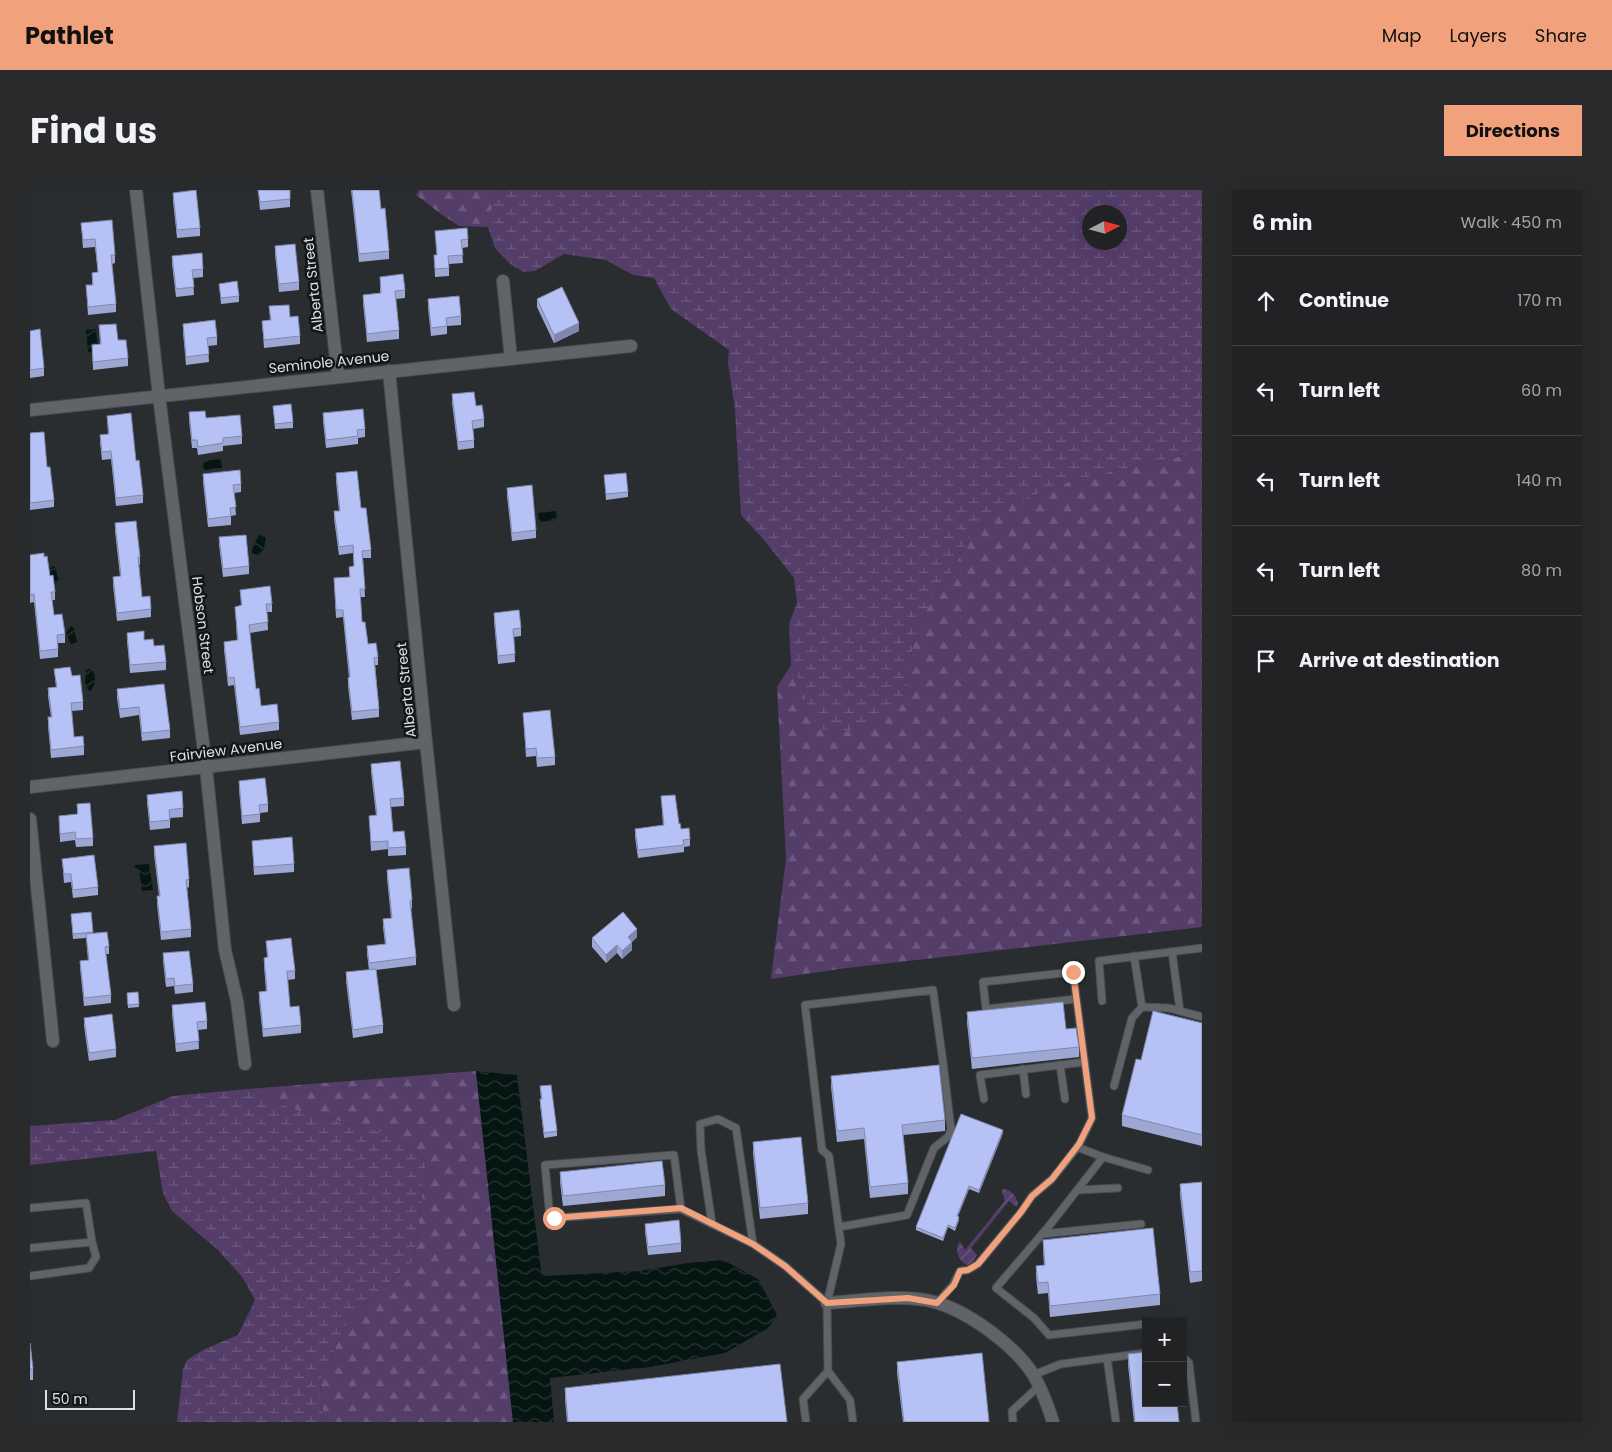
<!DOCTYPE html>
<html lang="en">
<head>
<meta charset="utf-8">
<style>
  body { margin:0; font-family:Poppins,sans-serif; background:#282a2c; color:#f1f3f6 }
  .controls { position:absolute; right:15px; bottom:15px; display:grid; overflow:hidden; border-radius:0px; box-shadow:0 5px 20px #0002 }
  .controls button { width:45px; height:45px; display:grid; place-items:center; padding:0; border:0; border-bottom:1px solid #3d3f41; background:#202224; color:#f1f3f6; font:25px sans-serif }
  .compass { position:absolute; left:1052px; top:15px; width:45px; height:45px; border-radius:50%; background:#202224; box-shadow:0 5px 20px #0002; rotate:84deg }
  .scale { position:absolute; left:15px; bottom:12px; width:90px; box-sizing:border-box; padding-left:5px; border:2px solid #dee0e2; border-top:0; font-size:14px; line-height:18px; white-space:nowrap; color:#dee0e2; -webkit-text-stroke:4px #141517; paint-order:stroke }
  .stop { position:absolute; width:15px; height:15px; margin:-11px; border:4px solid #f1a17b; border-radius:50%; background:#fff }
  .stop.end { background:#f1a17b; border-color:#fff; box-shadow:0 1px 5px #0008 }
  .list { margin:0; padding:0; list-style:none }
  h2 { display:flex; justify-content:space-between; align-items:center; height:65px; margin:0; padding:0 20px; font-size:21px }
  h2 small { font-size:16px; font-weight:400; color:#a2a4a6 }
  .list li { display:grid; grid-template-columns:32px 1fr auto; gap:15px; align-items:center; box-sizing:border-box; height:90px; padding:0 20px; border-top:1px solid #3d3f41 }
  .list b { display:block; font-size:19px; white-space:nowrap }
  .list em { font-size:16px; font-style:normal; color:#a2a4a6 }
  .icon { flex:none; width:28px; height:28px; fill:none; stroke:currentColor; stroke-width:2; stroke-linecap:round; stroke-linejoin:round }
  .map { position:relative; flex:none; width:1172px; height:1232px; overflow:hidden; border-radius:0px }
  header { display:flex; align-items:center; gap:30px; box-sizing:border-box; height:70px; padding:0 25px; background:#f1a17b; color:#111 }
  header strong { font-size:24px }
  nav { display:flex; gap:28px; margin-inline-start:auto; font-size:18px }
  .intro { display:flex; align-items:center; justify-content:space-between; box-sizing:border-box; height:120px; padding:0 30px }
  h1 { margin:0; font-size:35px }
  .button { padding:12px 22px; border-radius:0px; background:#f1a17b; color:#111; font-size:18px; font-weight:700 }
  main { display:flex; gap:30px; padding:0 30px }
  aside { flex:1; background:#202224; border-radius:0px; box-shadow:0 5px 20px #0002 }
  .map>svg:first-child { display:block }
</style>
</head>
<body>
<header>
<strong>Pathlet</strong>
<nav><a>Map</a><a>Layers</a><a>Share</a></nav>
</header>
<div class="intro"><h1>Find us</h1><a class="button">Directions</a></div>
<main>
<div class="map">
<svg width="1172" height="1232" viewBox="0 0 1172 1232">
  <defs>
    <pattern id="forest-firs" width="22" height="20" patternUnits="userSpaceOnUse" patternTransform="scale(1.25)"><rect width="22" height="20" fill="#553d6a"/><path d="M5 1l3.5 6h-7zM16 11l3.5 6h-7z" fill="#6d597f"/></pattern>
    <pattern id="wetland-marsh" width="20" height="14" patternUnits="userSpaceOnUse" patternTransform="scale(1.25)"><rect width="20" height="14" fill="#553d6a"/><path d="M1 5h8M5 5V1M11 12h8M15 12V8" fill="none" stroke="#6d597f"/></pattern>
    <pattern id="garden-furrows" width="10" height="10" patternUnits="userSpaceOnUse" patternTransform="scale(1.25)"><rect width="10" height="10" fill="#553d6a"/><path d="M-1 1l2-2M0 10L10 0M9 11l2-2" fill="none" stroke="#6d597f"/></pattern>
    <pattern id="water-waves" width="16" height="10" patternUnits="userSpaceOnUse" patternTransform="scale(1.25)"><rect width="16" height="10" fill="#051511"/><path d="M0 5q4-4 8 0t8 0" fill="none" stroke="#293733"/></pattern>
  </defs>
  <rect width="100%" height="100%" fill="#2a2d30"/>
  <!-- forest -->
  <g fill="url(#forest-firs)">
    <path d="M389,0H473L463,13L458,37L429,36L411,24L386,5Z"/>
    <path d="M1172,262V737L817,778L741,789L756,668L747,497L761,475L773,496L779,524L873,506L878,475L889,435L903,408L921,383L944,340L973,317L1041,291L1091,279Z"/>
    <path d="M446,881L483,1232H294L290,1192L319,1128L384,1070L396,972L365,945L266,920L218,899Z"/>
  </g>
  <!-- wetland -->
  <g fill="url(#wetland-marsh)" fill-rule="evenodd">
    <path d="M473,0H1172V262L1091,279L1041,291L973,317L944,340L921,383L903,408L889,435L878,475L873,506L856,528L816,542L793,540L779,524L773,496L761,475L759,434L767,413L764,388L734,350L711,325L705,219L698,173L699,160L641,119L624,88L603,85L576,70L534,64L505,81L493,82L479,73L465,58L458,37L463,13ZM1060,22H1090V52H1060Z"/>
    <path d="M218,899L266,920L365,945L396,972L384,1070L319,1128L290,1192L294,1232H147L153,1179L157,1170L175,1159L208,1145L225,1110L213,1088L188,1060L142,1021L133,1003L126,961L0,975V936L85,930L143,906Z"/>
  </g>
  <!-- garden -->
  <path fill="url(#garden-furrows)" d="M973,999C982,1000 985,1005 988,1013L987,1017L979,1011L941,1058L947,1065L943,1071L938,1075C928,1072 924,1059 930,1051L935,1060L975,1011L972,1001Z"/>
  <!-- water -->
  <g fill="url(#water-waves)">
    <path d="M66,139L68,161L58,162L56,140Z"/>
    <path d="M191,269L192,278L175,280L173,277L174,271Z"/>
    <path d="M526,321L527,330L509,332L508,323Z"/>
    <path d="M229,344L236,347L234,359L228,365L222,363V360Z"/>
    <path d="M23,376L26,378L27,385L29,390L25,394C20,390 18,384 20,378Z"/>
    <path d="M41,436L44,438L47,452L41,455L36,443Z"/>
    <path d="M59,479H61C67,485 66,496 60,501L58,500L55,493L56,480Z"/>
    <path d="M119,674L123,700L112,701L109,679H105V675Z"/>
    <path d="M446,881L487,885L511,1080L514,1086L610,1081L658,1073L693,1070L728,1089L747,1125L738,1138L695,1163L620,1177L520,1188L524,1232H483Z"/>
  </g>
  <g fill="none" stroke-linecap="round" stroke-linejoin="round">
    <!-- lane casing -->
    <g stroke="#474b4d" stroke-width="9">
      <g id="lane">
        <path d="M1142,762L1150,821"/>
        <path d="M1104,766L1112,817"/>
        <path d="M1072,811L1069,771L1172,758"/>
        <path d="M1030,875L1035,909"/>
        <path d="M993,879L996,904"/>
        <path d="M1084,896L1102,828L1112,817L1139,818L1172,827"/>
        <path d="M954,909L950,885L1055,872"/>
        <path d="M1047,957L1073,967L1118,980"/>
        <path d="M1073,967L1019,1036L966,1098L1004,1128L1019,1145L1116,1134"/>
        <path d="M1048,1000L1088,998"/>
        <path d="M0,1018L56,1013L62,1052L0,1058"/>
        <path d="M651,1019L644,965L515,975L519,1018L524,1028L651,1019L723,1054L755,1076L797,1113"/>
        <path d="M682,1034L671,960L670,934L688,929L706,938L723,1054"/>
        <path d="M809,1037L877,1025L904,958L919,946L921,939L913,872L903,800L775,815L792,960L799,966L811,1054L797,1113L798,1181L820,1210L823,1232"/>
        <path d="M1012,1044L1111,1034"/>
        <path d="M0,1086L59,1078L66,1067L62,1052"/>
        <path d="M907,1113L923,1095L930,1081L938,1080L948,1074L991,1022L1002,1006L1022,989L1049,955L1062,928L1043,782L953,792L956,819L1046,809"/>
        <path d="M1153,1167L1159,1173L1166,1232"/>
        <path d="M1003,1185L1031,1174L1077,1168"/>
        <path d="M776,1232L773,1209L798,1181"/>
        <path d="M983,1232L982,1221L1009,1196"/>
        <path d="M1086,1232L1077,1168L1116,1163"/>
      </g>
    </g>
    <!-- street casing -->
    <g stroke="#474b4d" stroke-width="14">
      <g id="street">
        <path d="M106,0L129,206L176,577L195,760L207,811L215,874"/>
        <path d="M287,0L308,186"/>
        <path d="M473,91L481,169"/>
        <path d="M359,181L396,552L424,815"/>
        <path d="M0,220L601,156"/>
        <path d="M0,597L396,552"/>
        <path d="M0,629L23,851"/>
        <path d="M797,1113C830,1111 876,1103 908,1113C940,1123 987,1157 1004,1186C1012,1200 1018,1216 1023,1232"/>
      </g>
    </g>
    <!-- lane -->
    <use href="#lane" stroke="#606468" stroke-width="7"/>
    <!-- street -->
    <use href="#street" stroke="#606468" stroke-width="12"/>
  </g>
  <!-- wall -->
  <g fill="#9da7d4">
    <path d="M228,0H260V17L230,20Z"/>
    <path d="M321,0H349L351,19L359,61V69L329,72Z"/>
    <path d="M143,3L170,38V46L147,48L143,11Z"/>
    <path d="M51,33L85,65V73L82,74L86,114V122L58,125L56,95H62V83L68,82L65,57L53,58Z"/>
    <path d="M405,41L438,49V57L432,58L433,73L419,74V86L405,87L404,65H407Z"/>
    <path d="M245,56L269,92V100L249,102L245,64Z"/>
    <path d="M142,66L173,79V87L163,88L164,105L146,107L142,74Z"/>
    <path d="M350,87L375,100V108L366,109L369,140V149L337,152L333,113V105L350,103Z"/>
    <path d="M189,94L209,106V112L191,114Z"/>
    <path d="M398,109L431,126V135L417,136V144L401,146L398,118Z"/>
    <path d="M507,109L549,141L524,153L507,117Z"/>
    <path d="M239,116L260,127L270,146V154L234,158L232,131L240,130Z"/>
    <path d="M153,134L187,147V155L178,156L179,172L156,175L153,142Z"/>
    <path d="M69,135L88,150L98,168V176L63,180L62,155L70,154Z"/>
    <path d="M0,141L14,178V186L0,188Z"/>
    <path d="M422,204L446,216L454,229V237L443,239L444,250V258L428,260L422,213Z"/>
    <path d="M243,216L263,232V238L245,239Z"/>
    <path d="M159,222L176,228L212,246V254L193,256V261L168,265L167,258H162L159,230Z"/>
    <path d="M293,223L335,239V247L328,248V254L296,258L293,231Z"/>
    <path d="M77,226L106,271L113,305V313L86,316L81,269L72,270L70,253V245L78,244Z"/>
    <path d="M0,243L17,277L24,310V317L0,320Z"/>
    <path d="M306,283L331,318L341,360V368H333L335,407H330L332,432L338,454L348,467V475H345L349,519V527L322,530L318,496V488H319L313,427L306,428L304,388L319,387V377L324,376L323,363L309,365L304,329V321H309L306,291Z"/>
    <path d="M173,284L211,294V302L204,303L206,325L201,326V335L178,337L173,292Z"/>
    <path d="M574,285L598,302V307L576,310Z"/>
    <path d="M477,298L506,340V348L482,351L477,306Z"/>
    <path d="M85,333L110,367V375H109L112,407L121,419V427L87,431L83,395V387L90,386L85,341Z"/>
    <path d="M189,347L219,376V384L193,387L189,355Z"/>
    <path d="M0,365L14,367L25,402V410H22L24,425L35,444V453H28V467L10,469L4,412L0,413Z"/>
    <path d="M210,400L242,414V422H237L238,440L220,443L226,499L231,516L249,532V540L210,545L204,495L198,496L194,460V452L207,450L205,417L211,416Z"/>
    <path d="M464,423L491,438V446L484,447L485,472L468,474L464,431Z"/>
    <path d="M97,443L114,450L124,456L136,472V480L100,483L97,451Z"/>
    <path d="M24,479L42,486L53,512V520L41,521L44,547L54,556V565L21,568L18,536V527H21L18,506V498L26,497Z"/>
    <path d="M87,499L140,540V548L112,551L109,525L90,528L87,508Z"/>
    <path d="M493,523L525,567V575L507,577L506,566L496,567Z"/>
    <path d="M341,574L374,608V616L361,617L363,642L376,657V665L358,666V659L341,661L339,626L346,625L341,582Z"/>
    <path d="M209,591L238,614V622L230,623V632L212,634L209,599Z"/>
    <path d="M117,605L153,618V627L140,628V638L120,640L117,613Z"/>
    <path d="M631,606L651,639L660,649V656L654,657V662L608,668L605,647V639L633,636Z"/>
    <path d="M47,614L63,648V656L46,657L45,650L30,652L29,626L47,624Z"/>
    <path d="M222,651L264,674V682L224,685Z"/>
    <path d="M124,656L159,689V697L157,698L161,739V747L131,750L127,714V706H129L124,664Z"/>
    <path d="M32,669L68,697V705L43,708L41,692L34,693Z"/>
    <path d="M357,680L382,710V718L381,719L386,767V775L346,780L353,835V843L323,848L316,791V782L339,780L337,764V756L355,754L353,737V729L361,728L357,688Z"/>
    <path d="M61,722L63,743L79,756V764H76L81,805V813L54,816L50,778V771L58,770L56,748L43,749L41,724Z"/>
    <path d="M607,747L602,752V760L592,769L587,763L576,773L562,757V748Z"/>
    <path d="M236,751L265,781V789L257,790L260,817L271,835V843L233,847L229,810V802L236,801L234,776V768L237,767Z"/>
    <path d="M133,763L163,794V802L145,804L144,796L136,797L133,771Z"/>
    <path d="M108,802L109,817L98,818L97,803Z"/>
    <path d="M142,815L177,831V839L168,840L169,859L146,862L142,824Z"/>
    <path d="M937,822L1036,839L1049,857V867L942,879L937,833Z"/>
    <path d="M54,828L86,859V867L59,871L54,836Z"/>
    <path d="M1172,833V956L1092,936V925L1111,870Z"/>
    <path d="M801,886L915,930V941L873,945L878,993V1004L840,1008L834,949L807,952L801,897Z"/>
    <path d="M510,896L527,941V946L514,948L510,914V909H511Z"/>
    <path d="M973,943L949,1003L939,999L928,1026L929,1030L925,1041L918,1037L913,1051L886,1040V1037Z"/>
    <path d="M723,952L778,1013V1024L730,1029L723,963Z"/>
    <path d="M530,982L635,995V1006L533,1016L530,992Z"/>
    <path d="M1172,992V1091L1160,1093L1150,1005V994Z"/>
    <path d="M615,1034L651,1053V1062L618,1065L615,1042Z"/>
    <path d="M1013,1050L1130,1104V1115L1020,1127L1018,1103L1008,1104L1006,1087V1076L1014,1075L1013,1061Z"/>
    <path d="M0,1153L3,1179V1190H0Z"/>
    <path d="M1098,1164L1149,1232H1104L1098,1175Z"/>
    <path d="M867,1172L959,1232H873L867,1183Z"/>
    <path d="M535,1198L757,1232H537L535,1209Z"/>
  </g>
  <!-- shaded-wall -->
  <g fill="#7f88ac">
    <path d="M549,133V141L524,153V145Z"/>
    <path d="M607,739V747L598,755V747Z"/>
    <path d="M602,752V760L592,769V761Z"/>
    <path d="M587,755V763L576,773V765Z"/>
    <path d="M973,940V943L949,1003V1000Z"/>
    <path d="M939,996V999L927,1028V1026Z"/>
    <path d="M918,1035V1037L913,1051V1048Z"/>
  </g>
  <!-- building -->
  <g fill="#b6c2f6" stroke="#7f88ac">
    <path d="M166,0L170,38L147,40L143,3Z"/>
    <path d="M228,0H260V9L230,12Z"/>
    <path d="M322,0H349L351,19L355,18L359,61L329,64Z"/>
    <path d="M82,30L85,65H81L86,114L58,117L56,95H63L62,83L68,82L65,49L53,50L51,33Z"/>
    <path d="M437,38L438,49L431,50L433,65L418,66L419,78L405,79L404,65H407L405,41Z"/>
    <path d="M265,54L269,92L249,94L245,56Z"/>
    <path d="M172,63L173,79L162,80L164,97L146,99L142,66Z"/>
    <path d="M373,84L375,100L365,101L369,140L337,144L333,105L351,103L350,87Z"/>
    <path d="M207,91L209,106L191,108L189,94Z"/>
    <path d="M532,97L549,133L524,145L507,109Z"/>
    <path d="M429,106L431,126L416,128L417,136L401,138L398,109Z"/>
    <path d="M259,115L260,127L268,126L270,146L234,150L232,131L241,130L239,116Z"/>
    <path d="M185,130L187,147L177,148L179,164L156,167L153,134Z"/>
    <path d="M86,134L88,150H96L98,168L63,172L62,155L71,154L69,135Z"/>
    <path d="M10,139L14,178L0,180V141Z"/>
    <path d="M444,202L446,216L452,215L454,229L442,231L444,250L428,252L422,204Z"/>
    <path d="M261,214L263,232L245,234L243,216Z"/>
    <path d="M333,219L335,239L327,240L328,246L296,250L293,223Z"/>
    <path d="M175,221L176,228L210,225L212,246L193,248V253L168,257L167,250H162L159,222Z"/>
    <path d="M101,223L106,271L109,270L113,305L86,308L81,261L72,262L70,245L79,244L77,226Z"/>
    <path d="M14,242L17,277H20L24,310L0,313V243Z"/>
    <path d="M210,280L211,294L203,295L206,317L200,318L201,326L178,329L173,284Z"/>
    <path d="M327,281L331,318H336L341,360L332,361L335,399H330L332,432H335L338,454L346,453L348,467L344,468L349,519L322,522L318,488L320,487L313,420H306L304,388L320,387L319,377L324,376L323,355L309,357L304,321H310L306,283Z"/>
    <path d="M596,283L598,302L576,304L574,285Z"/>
    <path d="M502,295L506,340L482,343L477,298Z"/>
    <path d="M106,331L110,367H108L112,407L120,406L121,419L87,423L83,387L91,386L85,333Z"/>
    <path d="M216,345L219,376L193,379L189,347Z"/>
    <path d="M14,363V367L17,366L20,386L23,385L25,402H21L24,425L32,424L35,444L27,445L28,459L10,461L4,404L0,405V365Z"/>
    <path d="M240,396L242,414H236L238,432L219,435L226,499L229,498L231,516L247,514L249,532L210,537L204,487L198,488L194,452L208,450L205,417L212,415L210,400Z"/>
    <path d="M489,420L491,438L483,439L485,464L468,466L464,423Z"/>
    <path d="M114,441V450L123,449L124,456L134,455L136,472L100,475L97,443Z"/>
    <path d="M40,477L42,486L50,485L53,512L41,513L44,547L53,546L54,556L21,560L18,527H22L18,498L27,497L24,479Z"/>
    <path d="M134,494L140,540L112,543L109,517L90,519L87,499Z"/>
    <path d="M520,520L525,567L507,568L506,558L496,559L493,523Z"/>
    <path d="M370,571L374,608L360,609L363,642L374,641L376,657L358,658V651L341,652L339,626L347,625L341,574Z"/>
    <path d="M235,588L238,614L229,615L230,624L212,626L209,591Z"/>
    <path d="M152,601L153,618L139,620L140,630L120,632L117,605Z"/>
    <path d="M645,605L649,634L650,633L651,639L659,638L660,649L653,650L654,655L608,660L605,639L634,635L631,606Z"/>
    <path d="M60,613L63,648L46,649L45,642L30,644L29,626L48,624L47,614Z"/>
    <path d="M262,647L264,674L224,677L222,651Z"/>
    <path d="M156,653L159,689L156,690L161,739L131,742L127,706H130L124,656Z"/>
    <path d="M64,665L68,697L43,700L41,684H34L32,669Z"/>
    <path d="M379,678L382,710L380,711L386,767L339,773L337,756L356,754L353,729L362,728L357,680Z"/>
    <path d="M61,722L63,742L43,744L41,724Z"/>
    <path d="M593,722L607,739L598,747L602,752L592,761L587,755L576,765L562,748Z"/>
    <path d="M77,742L79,756L75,757L81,805L54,808L50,771L59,770L56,744Z"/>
    <path d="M261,748L265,781H257L260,817L269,816L271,835L233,839L229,802L237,801L234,768L238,767L236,751Z"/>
    <path d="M159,761L163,794L145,796L144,788L136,789L133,763Z"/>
    <path d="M346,779L353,835L323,840L316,782Z"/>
    <path d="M108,802L109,814L98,815L97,803Z"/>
    <path d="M175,812L177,831L167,832L169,851L146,854L142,815Z"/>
    <path d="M1033,812L1036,839L1046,838L1049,857L942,868L937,822Z"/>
    <path d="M1123,821L1172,833V945L1092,925L1106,869L1111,870Z"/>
    <path d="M82,824L86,859L59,863L54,828Z"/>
    <path d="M909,875L915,930L872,935L878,993L840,997L834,938L807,941L801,886Z"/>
    <path d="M521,895L527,941L514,943L510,909H512L510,896Z"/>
    <path d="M931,924L973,940L949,1000L939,996L927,1026L929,1027L925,1038L918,1035L913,1048L886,1037Z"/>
    <path d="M771,947L778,1013L730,1018L723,952Z"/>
    <path d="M632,971L635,995L533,1006L530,982Z"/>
    <path d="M1172,992V1081L1160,1082L1150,994Z"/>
    <path d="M649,1030L651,1053L618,1057L615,1034Z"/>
    <path d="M1123,1038L1130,1104L1020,1116L1018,1092L1008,1093L1006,1076L1015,1075L1013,1050Z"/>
    <path d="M0,1153L3,1179H0Z"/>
    <path d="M1116,1162V1213H1147L1149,1232H1105L1098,1164Z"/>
    <path d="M952,1163L959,1232H874L867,1172Z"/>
    <path d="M750,1174L757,1232H538L535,1198Z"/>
  </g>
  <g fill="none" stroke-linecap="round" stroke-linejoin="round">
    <!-- route -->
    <path stroke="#f1a17b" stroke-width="6" d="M524,1028L651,1018L723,1054L755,1076L797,1113L878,1108L907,1113L924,1095L930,1081L938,1080L948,1074L991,1022L1002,1006L1022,989L1049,954L1062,928L1043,782"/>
  </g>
  <g text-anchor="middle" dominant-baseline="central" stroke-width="5" stroke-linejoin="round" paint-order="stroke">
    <!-- street labels -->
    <g font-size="14" fill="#dee0e2" stroke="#141517">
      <text transform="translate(283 95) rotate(-96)">Alberta Street</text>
      <text transform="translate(299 172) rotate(-6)">Seminole Avenue</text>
      <text transform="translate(173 435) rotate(83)">Hobson Street</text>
      <text transform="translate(376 500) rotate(-96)">Alberta Street</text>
      <text transform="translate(196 560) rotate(-7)">Fairview Avenue</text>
    </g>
  </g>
</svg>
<div class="controls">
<button>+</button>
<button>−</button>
</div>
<svg class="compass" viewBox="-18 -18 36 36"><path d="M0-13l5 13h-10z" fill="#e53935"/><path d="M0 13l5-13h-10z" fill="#a2a4a6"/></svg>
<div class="scale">50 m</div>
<div class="stop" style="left:524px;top:1028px"></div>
<div class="stop end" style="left:1043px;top:782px"></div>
</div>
<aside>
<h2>6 min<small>Walk · 450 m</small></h2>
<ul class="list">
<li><svg class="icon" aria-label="ahead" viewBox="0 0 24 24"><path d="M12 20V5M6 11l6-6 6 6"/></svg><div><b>Continue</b></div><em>170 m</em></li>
<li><svg class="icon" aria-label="left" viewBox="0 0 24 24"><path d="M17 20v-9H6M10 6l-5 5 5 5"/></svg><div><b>Turn left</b></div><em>60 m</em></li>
<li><svg class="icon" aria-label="left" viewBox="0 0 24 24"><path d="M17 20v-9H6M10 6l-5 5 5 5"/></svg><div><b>Turn left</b></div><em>140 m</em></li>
<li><svg class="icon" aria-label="left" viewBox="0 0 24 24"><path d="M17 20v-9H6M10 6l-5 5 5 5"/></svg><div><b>Turn left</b></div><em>80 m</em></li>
<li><svg class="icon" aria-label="arrive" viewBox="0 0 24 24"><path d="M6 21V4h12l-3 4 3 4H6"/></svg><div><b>Arrive at destination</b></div></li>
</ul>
</aside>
</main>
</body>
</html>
